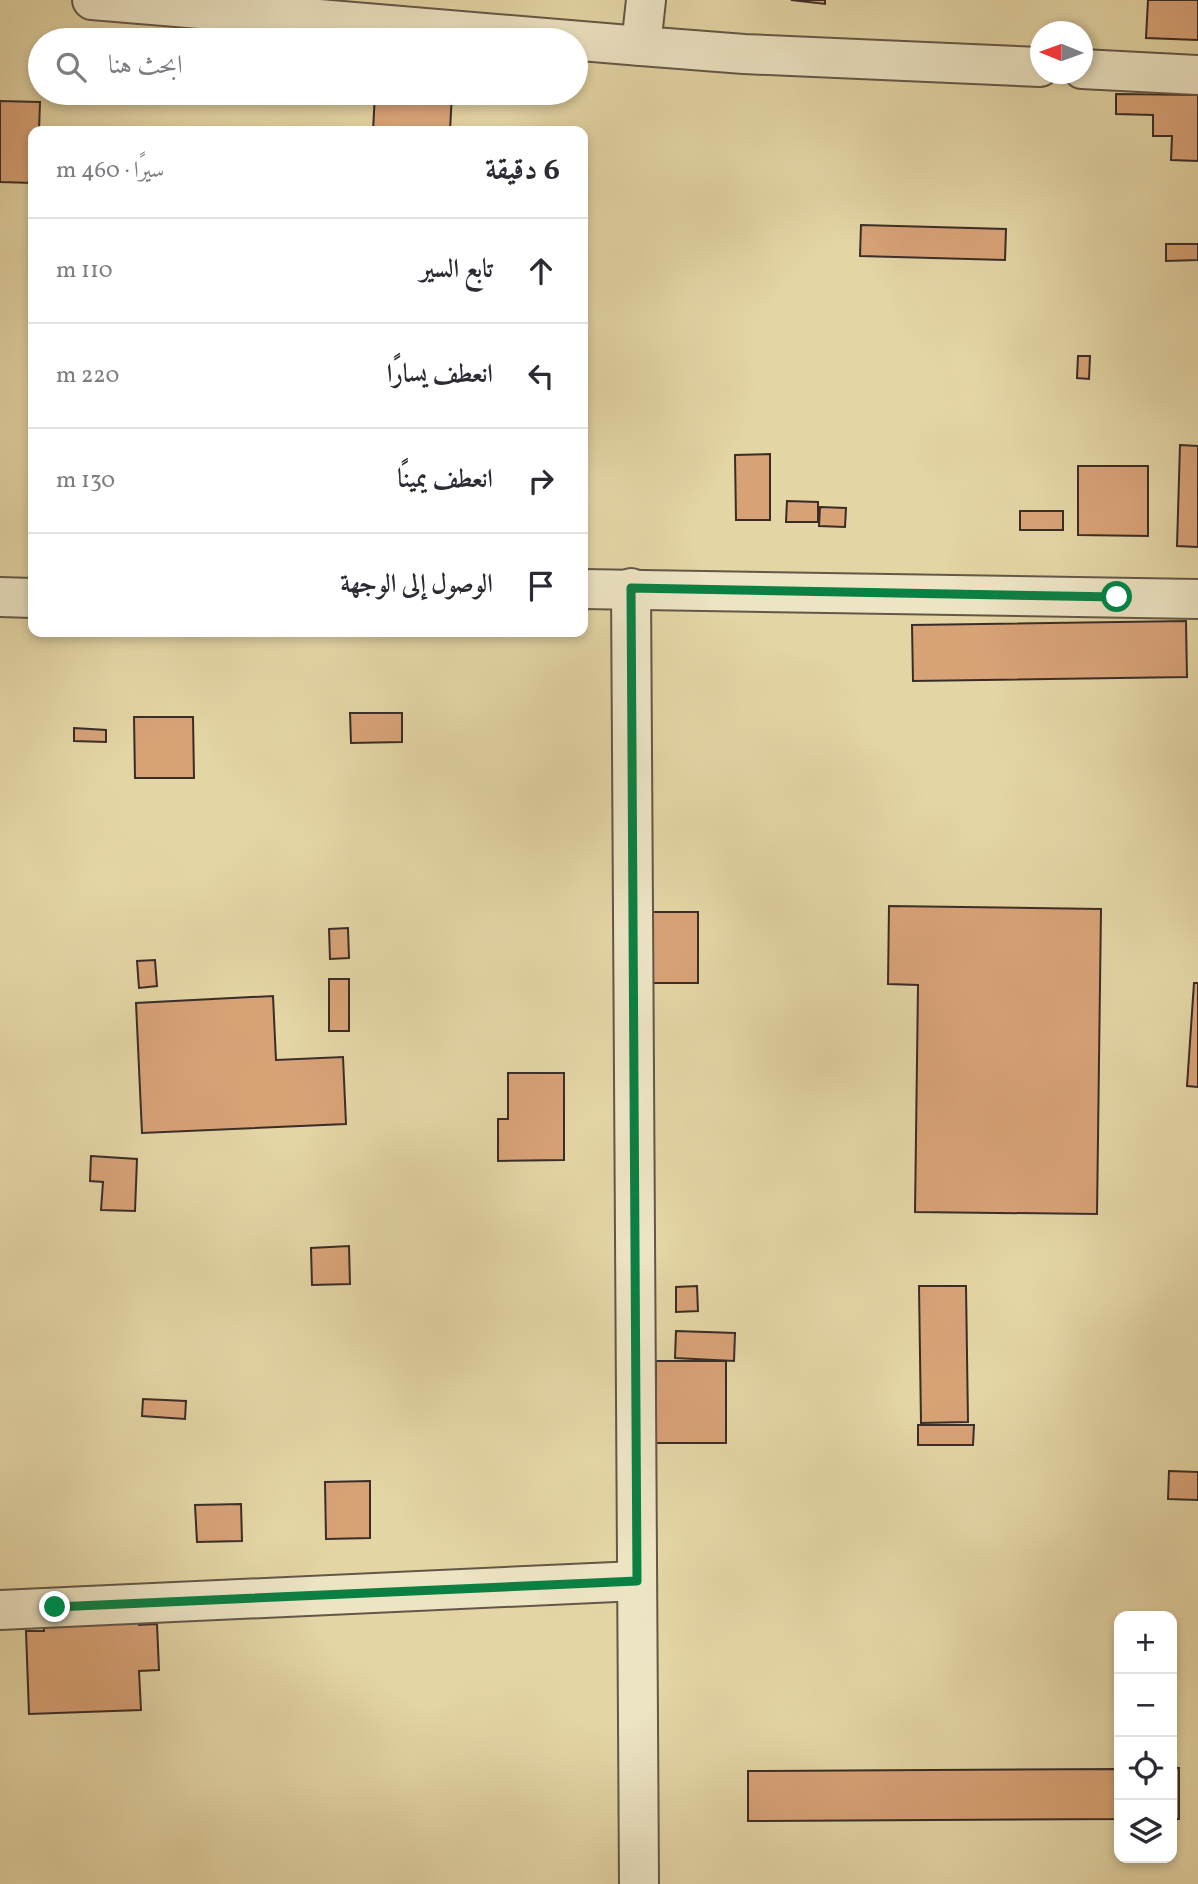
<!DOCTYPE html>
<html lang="ar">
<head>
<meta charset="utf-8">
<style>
  body { margin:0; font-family:Vollkorn,Amiri,serif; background:#f2f2f3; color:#2b2b33; direction:rtl }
  .controls { position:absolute; right:21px; bottom:21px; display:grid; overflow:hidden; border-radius:14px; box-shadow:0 4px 10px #0003 }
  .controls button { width:63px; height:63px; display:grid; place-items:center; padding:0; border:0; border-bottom:2px solid #e1e1e2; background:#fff; color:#2b2b33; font:35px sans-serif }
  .compass { position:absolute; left:1030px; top:21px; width:63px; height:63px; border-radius:50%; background:#fff; box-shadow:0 4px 10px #0003; rotate:271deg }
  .stop { position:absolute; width:21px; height:21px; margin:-16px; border:5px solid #0b8043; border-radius:50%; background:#fff }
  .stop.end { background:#0b8043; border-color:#fff; box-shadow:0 2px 7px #0008 }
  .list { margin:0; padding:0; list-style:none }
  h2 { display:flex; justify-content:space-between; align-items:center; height:91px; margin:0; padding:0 28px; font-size:30px }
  h2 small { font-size:23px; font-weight:400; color:#7c7c81 }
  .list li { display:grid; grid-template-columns:46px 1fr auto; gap:21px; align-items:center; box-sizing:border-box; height:105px; padding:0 28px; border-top:2px solid #e1e1e2 }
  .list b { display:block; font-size:26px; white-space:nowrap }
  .list em { font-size:23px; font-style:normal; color:#7c7c81 }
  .icon { flex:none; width:38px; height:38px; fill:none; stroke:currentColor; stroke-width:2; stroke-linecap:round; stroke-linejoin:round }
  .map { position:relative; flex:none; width:1198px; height:1884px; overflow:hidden; direction:ltr }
  .search { position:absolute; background:#fff; box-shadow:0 4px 10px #0003; left:28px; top:28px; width:560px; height:77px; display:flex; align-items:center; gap:18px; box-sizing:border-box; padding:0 24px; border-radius:38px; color:#7c7c81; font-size:26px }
  .panel { position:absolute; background:#fff; box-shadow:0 4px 10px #0003; left:28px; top:126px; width:560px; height:511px; border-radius:14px; direction:rtl }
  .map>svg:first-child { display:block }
</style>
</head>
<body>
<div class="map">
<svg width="1198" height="1884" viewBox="0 0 1198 1884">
  <rect width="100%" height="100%" fill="#e4d5a5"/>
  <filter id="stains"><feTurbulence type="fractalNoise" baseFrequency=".00286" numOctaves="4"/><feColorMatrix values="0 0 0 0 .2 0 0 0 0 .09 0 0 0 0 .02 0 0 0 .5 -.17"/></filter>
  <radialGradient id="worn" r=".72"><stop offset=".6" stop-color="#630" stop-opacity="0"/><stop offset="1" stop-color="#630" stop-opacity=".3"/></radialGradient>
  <!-- building -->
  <g fill="#d8a277" stroke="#3a2d28" stroke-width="2">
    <path d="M791,0H825V4Z"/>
    <path d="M1148,0H1198V40L1146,38Z"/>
    <path d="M375,93H452L450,131H373Z"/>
    <path d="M1116,94L1198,95V161L1171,160L1172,136H1153V115L1116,114Z"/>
    <path d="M0,101L40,102L39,131H33V183L0,182Z"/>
    <path d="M861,225L1006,229L1005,260L860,256Z"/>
    <path d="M1166,244H1198V260L1166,261Z"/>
    <path d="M1078,356H1090L1089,379L1077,378Z"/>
    <path d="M1180,445L1198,446V547L1177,546Z"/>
    <path d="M770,454V520H736L735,455Z"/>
    <path d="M1078,466H1148V536L1078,535Z"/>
    <path d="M787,501L818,502V522H786Z"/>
    <path d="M820,507L846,508L845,527L819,526Z"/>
    <rect x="1020" y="511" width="43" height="19"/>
    <path d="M1186,621L1187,677L913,681L912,625Z"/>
    <path d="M350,713H402V742L351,743Z"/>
    <path d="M134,717H193L194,778H135Z"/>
    <path d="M74,728L106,730V742L74,741Z"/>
    <path d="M889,906L1101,909L1097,1214L915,1212L918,985L888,984Z"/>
    <path d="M642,912H698V983H643Z"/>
    <path d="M348,928L349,958L330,959L329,929Z"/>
    <path d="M155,960L157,986L139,988L137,961Z"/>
    <rect x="329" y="979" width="20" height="52"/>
    <path d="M1194,983H1198V1087L1187,1086Z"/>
    <path d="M273,996L276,1060L343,1057L346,1124L142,1133L136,1003Z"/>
    <path d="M508,1073H564V1160L498,1161V1119H508Z"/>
    <path d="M91,1156L137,1159L135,1211L101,1210L103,1182L90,1181Z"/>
    <path d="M349,1246L350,1284L312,1285L311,1248Z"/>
    <path d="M697,1286L698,1311L676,1312V1287Z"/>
    <path d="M919,1286H966L968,1422L921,1423Z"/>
    <path d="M676,1331L735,1333L734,1361L675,1358Z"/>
    <rect x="656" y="1361" width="70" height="82"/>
    <path d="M143,1399L186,1401L185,1419L142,1416Z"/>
    <path d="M918,1425H974L973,1445H918Z"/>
    <path d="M1169,1471L1198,1472V1500L1168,1499Z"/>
    <path d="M370,1481V1538L326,1539L325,1482Z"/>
    <path d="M241,1504L242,1541L197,1542L195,1505Z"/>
    <path d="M138,1600L139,1625L157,1624L159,1670L139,1671L141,1710L29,1714L26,1631H44L43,1603Z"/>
    <rect x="1172" y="1768" width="7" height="51"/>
    <path d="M1119,1769V1819L748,1821V1771Z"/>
  </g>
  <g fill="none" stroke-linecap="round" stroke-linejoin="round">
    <!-- minor casing -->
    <g stroke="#645747" stroke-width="42">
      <g id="minor">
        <path d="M92,0L641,46"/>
        <path d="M646,0L641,46L744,54L1040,67"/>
        <path d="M1082,69L1198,75"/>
        <path d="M631,588L639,1884"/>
        <path d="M583,589L1198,599"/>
        <path d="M0,597L33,598"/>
        <path d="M0,1610L637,1581"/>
      </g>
    </g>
    <!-- minor -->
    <use href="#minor" stroke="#ede4c4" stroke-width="38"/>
  </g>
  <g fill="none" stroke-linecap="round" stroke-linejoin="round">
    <!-- route -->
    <path stroke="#0b8043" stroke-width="9" d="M55,1607L637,1581L631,588L1117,597"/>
  </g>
  <rect width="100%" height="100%" filter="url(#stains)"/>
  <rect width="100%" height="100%" fill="url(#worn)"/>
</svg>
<div class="controls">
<button>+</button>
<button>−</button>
<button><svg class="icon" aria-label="locate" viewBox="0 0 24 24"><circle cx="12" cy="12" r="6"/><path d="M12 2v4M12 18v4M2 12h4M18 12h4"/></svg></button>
<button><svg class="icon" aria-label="layers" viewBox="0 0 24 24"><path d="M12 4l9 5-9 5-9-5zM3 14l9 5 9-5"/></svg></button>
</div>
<svg class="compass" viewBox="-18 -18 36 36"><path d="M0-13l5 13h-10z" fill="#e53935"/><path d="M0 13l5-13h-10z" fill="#7c7c81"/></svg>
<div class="stop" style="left:1117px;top:597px"></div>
<div class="stop end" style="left:55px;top:1607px"></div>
<div class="search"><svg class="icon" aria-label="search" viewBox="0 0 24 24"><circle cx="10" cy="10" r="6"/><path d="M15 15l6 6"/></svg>ابحث هنا</div>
<section class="panel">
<h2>6 دقيقة<small>سيرًا · 460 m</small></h2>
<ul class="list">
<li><svg class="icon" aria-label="ahead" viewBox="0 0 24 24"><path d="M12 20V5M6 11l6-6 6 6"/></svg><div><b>تابع السير</b></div><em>110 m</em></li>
<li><svg class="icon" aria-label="left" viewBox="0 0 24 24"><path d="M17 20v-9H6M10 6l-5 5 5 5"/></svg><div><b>انعطف يسارًا</b></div><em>220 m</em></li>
<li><svg class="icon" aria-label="right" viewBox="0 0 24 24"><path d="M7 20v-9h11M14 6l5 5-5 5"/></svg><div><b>انعطف يمينًا</b></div><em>130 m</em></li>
<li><svg class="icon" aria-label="arrive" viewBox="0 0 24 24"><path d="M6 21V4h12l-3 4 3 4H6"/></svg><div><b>الوصول إلى الوجهة</b></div></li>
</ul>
</section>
</div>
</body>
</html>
